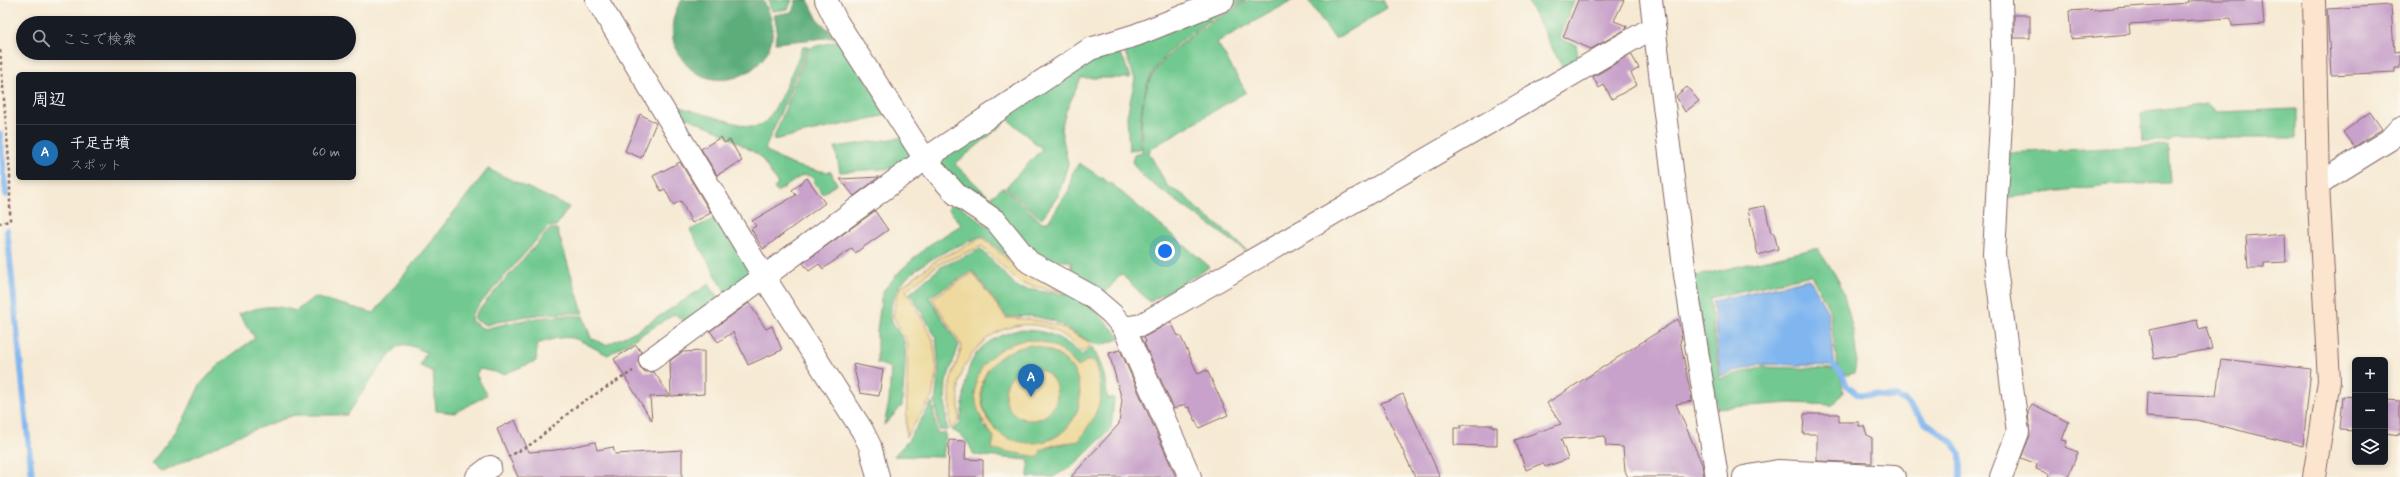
<!DOCTYPE html>
<html lang="ja">
<head>
<meta charset="utf-8">
<style>
  body { margin:0; font-family:Mynerve,"Klee One",sans-serif; background:#242831; color:#f1f3f6 }
  .controls { position:absolute; right:12px; bottom:12px; display:grid; overflow:hidden; border-radius:6px; box-shadow:0 2px 6px #0003 }
  .controls button { width:36px; height:36px; display:grid; place-items:center; padding:0; border:0; border-bottom:1px solid #363941; background:#171b24; color:#f1f3f6; font:20px sans-serif }
  .you { position:absolute; left:1165px; top:251px; width:14px; height:14px; margin:-10px; border:3px solid #fff; border-radius:50%; background:#1a73e8; box-shadow:0 0 0 6px #1a73e833 }
  .badge { display:grid; place-items:center; width:26px; height:26px; border-radius:50%; background:#1f6fb2; color:#fff; font-size:13px; font-weight:700 }
  .pin { position:absolute; translate:-50% -33px; filter:drop-shadow(0 1px 2px #0008) }
  .pin::after { content:''; position:absolute; top:21px; width:14px; height:12px; background:inherit; clip-path:polygon(0 0,100% 0,50% 100%) }
  .list { margin:0; padding:0; list-style:none }
  h2 { display:flex; justify-content:space-between; align-items:center; height:52px; margin:0; padding:0 16px; font-size:17px }
  h2 small { font-size:13px; font-weight:400; color:#9ea1a6 }
  .list li { display:grid; grid-template-columns:26px 1fr auto; gap:12px; align-items:center; box-sizing:border-box; height:56px; padding:0 16px; border-top:1px solid #363941 }
  .list b { display:block; font-size:15px; white-space:nowrap }
  .list p { margin:0; font-size:13px; white-space:nowrap; color:#9ea1a6 }
  .list em { font-size:13px; font-style:normal; color:#9ea1a6 }
  .icon { flex:none; width:22px; height:22px; fill:none; stroke:currentColor; stroke-width:2; stroke-linecap:round; stroke-linejoin:round }
  .map { position:relative; flex:none; width:2400px; height:477px; overflow:hidden }
  .search { position:absolute; background:#171b24; box-shadow:0 2px 6px #0003; left:16px; top:16px; width:340px; height:44px; display:flex; align-items:center; gap:10px; box-sizing:border-box; padding:0 14px; border-radius:22px; color:#9ea1a6; font-size:15px }
  .panel { position:absolute; background:#171b24; box-shadow:0 2px 6px #0003; left:16px; top:72px; width:340px; height:108px; border-radius:6px }
  .map>svg:first-child { display:block }
</style>
</head>
<body>
<div class="map">
<svg width="2400" height="477" viewBox="0 0 2400 477">
  <rect width="100%" height="100%" fill="#fbf7ec"/>
  <filter id="ink" filterUnits="userSpaceOnUse"><feTurbulence type="fractalNoise" baseFrequency=".025" numOctaves="2"/><feDisplacementMap in="SourceGraphic" scale="8" xChannelSelector="R" yChannelSelector="G"/><feConvolveMatrix kernelMatrix="1 2 1 2 8 2 1 2 1" color-interpolation-filters="sRGB"/></filter>
  <filter id="wash" filterUnits="userSpaceOnUse"><feTurbulence type="fractalNoise" baseFrequency=".012" numOctaves="4" result="noise"/><feDisplacementMap in="SourceGraphic" scale="16" xChannelSelector="R" yChannelSelector="G"/><feGaussianBlur stdDeviation="0.9" result="paint"/><feColorMatrix in="noise" values="0 0 0 0 0 0 0 0 0 0 0 0 0 0 0 0 0 1.4 0 .05"/><feComposite in="paint" operator="in"/></filter>
  <g filter="url(#wash)">
    <rect width="100%" height="100%" fill="#f6ead4"/>
    <!-- green -->
    <g fill="#71c98f" stroke="#5e745d" fill-rule="evenodd">
      <path d="M768,0H792L788,9L772,11Z"/>
      <path d="M1238,0H1246C1215,16 1163,46 1149,80C1140,101 1140,127 1140,149L1129,150L1127,116L1135,79L1122,45L1145,38Z"/>
      <path d="M1249,0H1293L1217,42L1246,92L1150,149L1149,153L1168,187L1185,196L1196,208L1233,237L1249,253L1143,177L1132,162L1134,155L1142,153C1141,129 1140,102 1150,80C1166,46 1217,18 1249,0Z"/>
      <path d="M1308,0H1383L1387,8L1335,39Z"/>
      <path d="M1527,0L1574,1L1559,38L1576,45L1579,62L1563,69Z"/>
      <path d="M841,40L887,115L773,140L809,48Z"/>
      <path d="M1113,45L1124,60L1130,78H1081L1066,111L1061,129L1068,164L1058,196L1041,219L1006,187L1042,149L1002,114Z"/>
      <path d="M803,47H808L765,149C784,165 807,170 831,172L837,184L822,194L811,176L803,175L777,192L774,188L778,184L760,156L717,130L688,118L680,123L669,104L749,127C755,127 759,127 764,123C777,112 795,64 803,47Z"/>
      <path d="M2207,104L2217,112L2297,109V138H2173L2169,141H2143L2141,113Z"/>
      <path d="M1000,114L1007,121L955,164L990,198L1002,188H1005L1041,222H1048L1069,190L1072,174L1079,163L1114,186L1210,267L1150,302L1121,274L1106,292L1099,294L1063,272H1071V261H1043L937,164Z"/>
      <path d="M906,137L916,155L895,168L840,172L835,147Z"/>
      <path d="M2168,145L2170,183L2108,185L2003,198L2004,153Z"/>
      <path d="M488,169L569,207L556,226L548,227L472,313L471,321L484,329C517,321 549,314 583,316L591,338L606,345L638,330L709,284L719,299L687,324L675,314L608,355C574,339 575,331 537,344L536,361L504,374L480,369L476,374L487,395L455,413L436,411L433,371L420,366L426,352C418,349 410,344 402,345C389,348 357,402 347,415H294L237,436L163,472L151,464L182,423L200,385L218,365L255,338L239,314C263,306 272,304 296,311L314,297L374,313Z"/>
      <path d="M955,202L1086,300L1121,338L1102,345L1094,344L1054,321L1032,316L1007,317L973,271L929,297L959,345L946,382L945,401L947,430H939L935,402L939,370L936,337L910,293L941,267L981,249L1018,288L1066,295L1021,266H1018L983,236C950,248 887,274 891,316C891,326 904,335 905,346C906,366 903,386 902,406L884,425L889,402L891,368L877,363V332L882,292L901,270L929,245L961,225L948,208Z"/>
      <path d="M720,216L752,272L727,295L690,230Z"/>
      <path d="M550,229H557L583,313C549,312 518,316 486,325L475,320V314Z"/>
      <path d="M1813,249H1818C1825,261 1835,272 1840,284C1848,307 1861,350 1854,373L1847,375L1839,368L1837,362L1829,309L1811,275L1710,298L1719,379L1761,367L1834,369C1842,374 1842,383 1843,393L1833,405L1792,403L1717,408L1692,277Z"/>
      <path d="M1018,330C1048,330 1060,336 1082,355L1092,347C1102,363 1106,379 1107,398H1114L1111,429L1073,466L1053,477H1028L1029,460L974,455C969,443 965,436 952,430L960,424C969,376 959,346 1018,330ZM1025,340C1074,342 1081,373 1097,412L1068,444H1057L1041,450L992,449L994,437L983,425L975,393L977,381L981,370L1013,343Z"/>
      <path d="M1031,345C1070,352 1094,384 1072,422C1066,431 1057,437 1048,440C985,465 945,360 1031,345ZM1032,368L1049,375L1057,391L1039,419H1022L1023,369Z"/>
      <path d="M932,402L937,433H946L943,457L894,456L908,441Z"/>
    </g>
    <!-- forest -->
    <g fill="#5cad7a" stroke="#536652">
      <path d="M682,0H763C804,68 699,116 674,43C670,29 673,11 682,0Z"/>
      <path d="M796,0H808L818,20L836,37L775,43L777,28L774,15L792,12Z"/>
    </g>
    <!-- sand -->
    <g fill="#eeda9e" stroke="#9c7c64" fill-rule="evenodd">
      <path d="M983,238L1018,269L1022,268L1061,292L1019,283L982,246L939,264L906,290L933,339L937,370L932,397L906,437L908,343L893,316L896,298L900,288L938,259Z"/>
      <path d="M973,273L1006,318C1045,319 1059,324 1092,344L1082,352C1074,344 1067,336 1056,331C1018,313 976,335 962,373C956,388 960,405 959,421L950,430V383L962,346L932,298Z"/>
      <path d="M1025,340C1049,341 1063,349 1078,367L1086,361H1095C1107,400 1099,409 1079,441L1057,444L1041,450L1039,457L992,449L994,437C961,399 972,352 1025,340ZM1031,345C1113,359 1082,462 1013,440C1001,437 989,425 985,414C971,376 996,351 1031,345Z"/>
      <circle cx="1031" cy="394" r="26"/>
    </g>
    <!-- water -->
    <path fill="#80b6ef" stroke="#656a8d" d="M1809,279L1827,311L1835,366L1760,364L1720,376L1713,301Z"/>
    <g fill="none" stroke-linecap="round" stroke-linejoin="round">
      <!-- stream -->
      <g stroke="#80b6ef" stroke-width="6">
        <path d="M0,134L6,195"/>
        <path d="M7,230L32,477"/>
        <path d="M1830,362L1842,374L1847,386L1857,394L1896,397L1905,401L1924,421L1954,443L1960,455V477"/>
      </g>
    </g>
    <g id="blocks">
      <!-- building -->
      <g fill="#c8a2ca">
        <path d="M1578,0H1624L1614,21L1627,26L1626,29L1591,49L1563,37Z"/>
        <path d="M2207,0H2262L2264,24L2232,26L2231,18L2129,24L2130,34L2071,39L2069,11L2189,3L2188,1Z"/>
        <path d="M2391,5L2394,52L2400,51V68H2395V72L2331,75L2327,9Z"/>
        <rect x="2014" y="15" width="16" height="23"/>
        <path d="M1631,54L1639,68L1631,73L1637,85L1612,99L1604,85L1599,88L1593,77Z"/>
        <path d="M1687,87L1699,101L1685,112L1676,96Z"/>
        <path d="M2370,112L2382,129L2354,147L2343,132Z"/>
        <path d="M640,114L656,123L641,158L625,151Z"/>
        <path d="M721,137L724,143L730,140L742,161L717,175L701,149Z"/>
        <path d="M680,162L711,213L692,223L681,201L673,205L665,189L661,191L653,176Z"/>
        <path d="M879,177L854,196L840,179Z"/>
        <path d="M807,178L825,203L763,249L751,229L756,226L752,221L796,195L792,190Z"/>
        <path d="M1765,206L1771,233H1774L1778,249L1758,255L1748,209Z"/>
        <path d="M875,211L888,230L855,253L852,248L823,269L819,264L809,271L803,263Z"/>
        <path d="M2285,234L2286,262L2264,263V268H2248L2246,237Z"/>
        <path d="M749,303L766,329L772,326L782,350L748,365L733,332L718,342L710,331Z"/>
        <path d="M1678,319L1682,339L1680,340L1692,401L1676,404L1702,464L1704,477H1628L1625,471L1623,447L1606,446L1605,436L1561,439L1568,459L1545,467L1543,463L1526,470L1515,440L1561,424L1547,403Z"/>
        <path d="M2197,320L2199,329L2206,327L2212,349L2154,359L2149,330Z"/>
        <path d="M1171,322L1178,336L1180,335L1198,374L1207,370L1228,415L1199,428L1189,407L1187,408L1185,404L1174,409L1144,343L1146,342L1144,337Z"/>
        <path d="M636,345L641,352L638,361L640,367L645,372H654L670,396L650,397L652,421L614,359Z"/>
        <path d="M1120,350L1176,477H1071L1119,424L1122,400L1109,353Z"/>
        <path d="M704,351V394L671,396L670,361L682,352Z"/>
        <path d="M2221,359L2311,369L2303,446L2197,420L2146,417L2147,393L2216,396Z"/>
        <path d="M853,364L883,370L879,396L860,393Z"/>
        <path d="M1403,394L1421,434L1440,477H1415L1381,403Z"/>
        <path d="M2343,396L2355,397V431L2340,430Z"/>
        <path d="M2385,400L2400,401V435L2385,433Z"/>
        <path d="M2032,404L2069,422L2062,440L2067,441L2065,447L2078,452L2068,477H2048L2049,474L2036,469L2037,464L2021,458L2030,436L2028,412Z"/>
        <path d="M1804,414H1839V422H1859V426H1864L1867,435L1872,438V463L1817,461V434H1803Z"/>
        <path d="M515,420L529,452L556,450L595,442L597,450L613,447L615,454L682,450V477H518L497,429Z"/>
        <path d="M1461,425H1493V427H1497V446L1454,445V428H1461Z"/>
        <path d="M949,440L966,441L965,459L983,460V477H948Z"/>
      </g>
    </g>
  </g>
  <g filter="url(#ink)">
    <use href="#blocks" fill-opacity="0" stroke="#866666" stroke-width="1"/>
    <g fill="none" stroke-linecap="round" stroke-linejoin="round">
      <!-- street casing -->
      <g stroke="#866666" stroke-width="24">
        <g id="street">
          <path d="M597,0L764,277L862,430L870,446L878,477"/>
          <path d="M826,0L837,22L925,159L956,194L996,221L1029,262L1091,296L1112,314L1124,328L1190,477"/>
          <path d="M1651,0L1685,275L1717,477"/>
          <path d="M2001,0L2003,83L1994,254L2018,432L2001,477"/>
          <path d="M2318,184L2389,140L2400,128"/>
          <path d="M1124,328L1141,325L1645,32L1655,30"/>
          <path d="M650,360L925,159L1090,49L1136,35L1223,0"/>
          <path d="M477,477L490,467"/>
          <path d="M1744,477L1778,471L1894,477"/>
        </g>
      </g>
      <!-- secondary casing -->
      <g stroke="#866666" stroke-width="24">
        <path id="secondary" d="M2314,477L2329,381L2318,184L2314,0"/>
      </g>
      <!-- path -->
      <g stroke="#866666" stroke-width="2.5" stroke-dasharray="3 3" stroke-linecap="butt">
        <path d="M0,50L10,173V221L0,223"/>
        <path d="M508,457L533,443L578,405L633,371"/>
      </g>
      <!-- street -->
      <use href="#street" stroke="#fff" stroke-width="22"/>
      <!-- secondary -->
      <use href="#secondary" stroke="#fbe5cf" stroke-width="22"/>
    </g>
  </g>
</svg>
<div class="controls">
<button>+</button>
<button>−</button>
<button><svg class="icon" aria-label="layers" viewBox="0 0 24 24"><path d="M12 4l9 5-9 5-9-5zM3 14l9 5 9-5"/></svg></button>
</div>
<div class="you"></div>
<div class="pin badge" style="left:1031px;top:397px">A</div>
<div class="search"><svg class="icon" aria-label="search" viewBox="0 0 24 24"><circle cx="10" cy="10" r="6"/><path d="M15 15l6 6"/></svg>ここで検索</div>
<section class="panel">
<h2>周辺<small></small></h2>
<ul class="list">
<li><span class="badge">A</span><div><b>千足古墳</b><p>スポット</p></div><em>60 m</em></li>
</ul>
</section>
</div>
</body>
</html>
